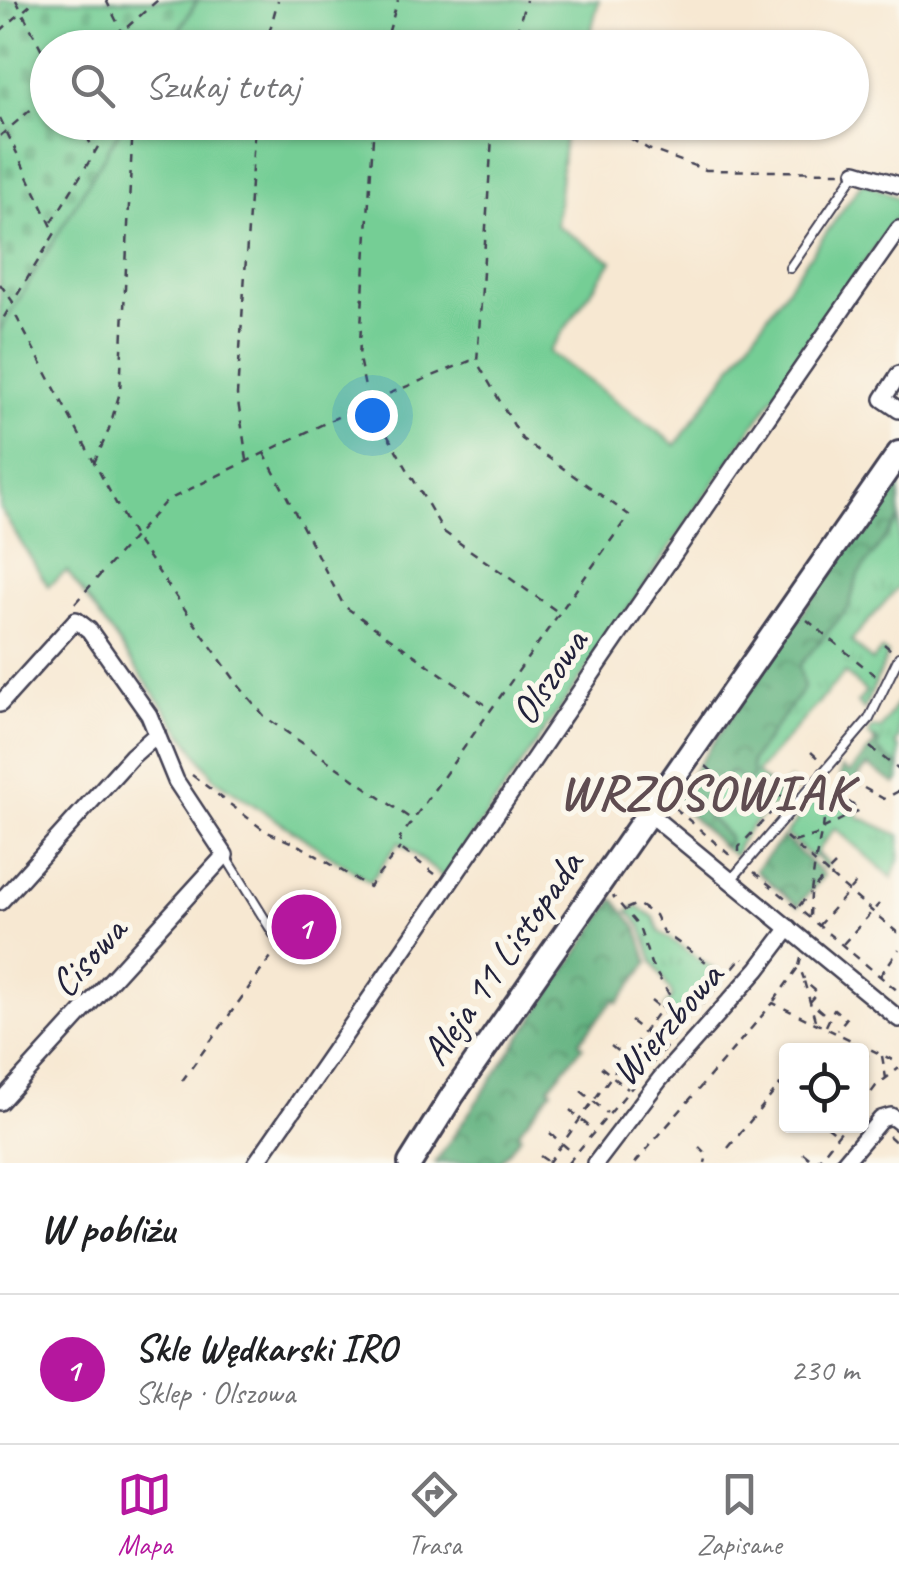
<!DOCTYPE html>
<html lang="pl">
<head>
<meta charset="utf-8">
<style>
  body { margin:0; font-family:Caveat,sans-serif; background:#f6f6f6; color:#202124 }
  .controls { position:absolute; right:30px; bottom:30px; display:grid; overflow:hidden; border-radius:10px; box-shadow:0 2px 8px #0004 }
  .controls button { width:90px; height:90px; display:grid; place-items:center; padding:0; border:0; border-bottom:2px solid #e0e0e0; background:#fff; color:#202124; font:50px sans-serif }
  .you { position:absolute; left:372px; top:415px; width:35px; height:35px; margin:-25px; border:8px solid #fff; border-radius:50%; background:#1a73e8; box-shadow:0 0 0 15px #1a73e833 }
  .badge { display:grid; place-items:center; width:65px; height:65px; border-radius:50%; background:#b5179e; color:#fff; font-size:32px; font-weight:700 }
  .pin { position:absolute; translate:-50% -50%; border:5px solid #fff; box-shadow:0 2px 10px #0006 }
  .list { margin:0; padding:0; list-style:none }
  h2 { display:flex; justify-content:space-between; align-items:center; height:130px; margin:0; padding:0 40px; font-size:42px }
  h2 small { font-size:32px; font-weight:400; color:#757577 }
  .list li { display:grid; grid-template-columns:65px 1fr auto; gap:30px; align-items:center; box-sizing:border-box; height:150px; padding:0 40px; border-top:2px solid #e0e0e0 }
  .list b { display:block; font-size:38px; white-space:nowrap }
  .list p { margin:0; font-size:32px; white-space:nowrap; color:#757577 }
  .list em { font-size:32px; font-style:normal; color:#757577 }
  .icon { flex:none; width:55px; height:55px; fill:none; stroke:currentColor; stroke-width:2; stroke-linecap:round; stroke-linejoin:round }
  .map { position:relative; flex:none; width:899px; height:1163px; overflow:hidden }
  .search { position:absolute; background:#fff; box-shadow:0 2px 8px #0004; left:30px; right:30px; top:30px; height:110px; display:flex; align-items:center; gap:25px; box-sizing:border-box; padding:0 35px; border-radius:55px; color:#757577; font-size:38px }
  .sheet { height:280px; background:#fff }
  nav { display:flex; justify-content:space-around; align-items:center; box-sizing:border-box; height:140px; border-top:2px solid #e0e0e0; background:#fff; font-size:28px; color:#757577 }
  nav a { display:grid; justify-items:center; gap:5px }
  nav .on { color:#b5179e }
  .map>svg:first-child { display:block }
</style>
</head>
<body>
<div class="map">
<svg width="899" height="1163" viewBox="0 0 899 1163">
  <defs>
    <pattern id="grass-tufts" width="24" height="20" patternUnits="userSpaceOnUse" patternTransform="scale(2.5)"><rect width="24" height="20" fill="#74ce95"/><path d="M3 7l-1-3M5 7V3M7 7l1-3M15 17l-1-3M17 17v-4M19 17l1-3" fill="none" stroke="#64b181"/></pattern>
    <pattern id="forest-crowns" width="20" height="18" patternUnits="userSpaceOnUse" patternTransform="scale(2.5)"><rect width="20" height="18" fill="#5fb17e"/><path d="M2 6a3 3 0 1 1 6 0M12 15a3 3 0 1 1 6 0" fill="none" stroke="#4e9068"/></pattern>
    <pattern id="cemetery-stones" width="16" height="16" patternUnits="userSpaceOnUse" patternTransform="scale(2.5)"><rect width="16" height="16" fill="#74ce95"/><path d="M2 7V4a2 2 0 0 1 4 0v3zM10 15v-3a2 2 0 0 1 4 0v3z" fill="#64b181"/></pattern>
  </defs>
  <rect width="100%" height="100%" fill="#fbf7ec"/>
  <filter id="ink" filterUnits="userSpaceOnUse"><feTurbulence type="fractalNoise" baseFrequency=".01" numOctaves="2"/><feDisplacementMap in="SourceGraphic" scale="20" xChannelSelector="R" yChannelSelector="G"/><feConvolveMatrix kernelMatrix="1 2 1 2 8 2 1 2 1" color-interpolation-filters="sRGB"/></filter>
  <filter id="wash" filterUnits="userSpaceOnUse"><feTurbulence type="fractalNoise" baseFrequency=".0048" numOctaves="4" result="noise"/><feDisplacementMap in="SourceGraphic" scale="40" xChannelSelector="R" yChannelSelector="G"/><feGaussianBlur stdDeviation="2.25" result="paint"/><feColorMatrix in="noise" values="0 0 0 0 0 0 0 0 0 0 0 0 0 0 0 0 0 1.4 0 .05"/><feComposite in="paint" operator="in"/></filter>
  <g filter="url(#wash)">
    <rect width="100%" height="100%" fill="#f7e8d2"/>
    <!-- grass -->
    <g fill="url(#grass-tufts)" stroke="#4b7868" stroke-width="2.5">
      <path d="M899,519V586L851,641L872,661L882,650L888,654L864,710L857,703L866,692L845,673L756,773L776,791L790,780L797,786L792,792L775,794V798H787C767,808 740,833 735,856L721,845L729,844V837L702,810L701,805L733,771L751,761L804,688L799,666L849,607L858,575Z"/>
      <path d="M899,700V739L895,744L899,748V767L876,750L879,742L868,735L871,728L881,729Z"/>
      <path d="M822,796L834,797L857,809L859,817L899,835V859L892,878L835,828L816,853L828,864L824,868L816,856L812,858L786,834L810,804Z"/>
      <path d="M637,906L654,917L660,932L722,975L683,1023L664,1008L673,996L653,962L641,926L628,911Z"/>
    </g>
    <!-- forest -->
    <g fill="url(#forest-crowns)" stroke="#406a5c" stroke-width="2.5">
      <path d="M899,472V519L858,575L849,607L799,666L804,688L751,761L753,777L745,782L732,771L702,805V810L729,837V844L721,845L674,800Z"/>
      <path d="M872,738L879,742L877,750L899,767V780L895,784L868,766L859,776L860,785L840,776L842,768L850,773L875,743Z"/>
      <path d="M783,837L824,875L798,906L755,870Z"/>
      <path d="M614,899L637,928L648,963L618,1003L614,1000L579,1042L583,1046L549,1087L552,1090L518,1132L521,1136L499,1163H435Z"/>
    </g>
    <!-- cemetery -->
    <path fill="url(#cemetery-stones)" stroke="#4b7868" stroke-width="2.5" d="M0,0H197L169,47L48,48V122L124,123L0,331Z"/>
    <!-- garden -->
    <g fill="#74ce95" stroke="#4b7868" stroke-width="2.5">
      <path d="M198,0H599L587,47H169Z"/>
      <path d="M124,123H566L556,225L612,261L549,352L676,445L863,181L899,199V213L444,878L399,842L370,882L215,779L67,571L48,586L0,509V331Z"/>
    </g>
  </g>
  <g filter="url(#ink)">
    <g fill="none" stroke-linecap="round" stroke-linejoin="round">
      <!-- lane casing -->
      <g stroke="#424052" stroke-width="12">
        <g id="lane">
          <path d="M790,268L856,172"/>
          <path d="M225,855L280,944"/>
          <path d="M731,880L869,719L899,657"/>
        </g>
      </g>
      <!-- street casing -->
      <g stroke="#424052" stroke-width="20">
        <g id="street">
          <path d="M856,172L899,185"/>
          <path d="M899,374L883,399L899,410"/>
          <path d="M0,704L76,620L89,630L149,715L176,781L225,855L0,1102"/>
          <path d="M648,813L899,1019"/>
          <path d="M0,902L132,756L157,734"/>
          <path d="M256,1163C473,853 681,538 899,229"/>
          <path d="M596,1163L660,1079L758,969L789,928"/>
          <path d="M844,1163L881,1119L891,1116L899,1122"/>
        </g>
      </g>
      <!-- secondary casing -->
      <g stroke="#424052" stroke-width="28">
        <path id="secondary" d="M410,1163L452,1096L899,453"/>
      </g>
      <!-- path -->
      <g stroke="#424052" stroke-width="2.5" stroke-dasharray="8 8" stroke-linecap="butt">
        <path d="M16,0L48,62"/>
        <path d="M106,0L130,48"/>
        <path d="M0,31L36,0"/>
        <path d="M103,48L158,0"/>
        <path d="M265,48L278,0"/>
        <path d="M384,48L398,0"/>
        <path d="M512,48L526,0"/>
        <path d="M0,118L55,233L13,302"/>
        <path d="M79,122L95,152L112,122"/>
        <path d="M374,122L359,358L368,402L470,361L477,362"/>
        <path d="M603,122L648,149L706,170L840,172"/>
        <path d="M0,136L48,95"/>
        <path d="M52,222L95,152"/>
        <path d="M0,284L13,302L0,324"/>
        <path d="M16,316L134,537L239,686L265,717L411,819"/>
        <path d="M264,453L344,606L490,708"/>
        <path d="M247,460L237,395L255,122"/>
        <path d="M94,463L108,432L120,392L133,122"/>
        <path d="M75,603L166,501L368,402L444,532L558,612"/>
        <path d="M807,620L878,678"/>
        <path d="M884,644L891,650"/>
        <path d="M870,747L899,770"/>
        <path d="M811,752L821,761"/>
        <path d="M706,766L763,818"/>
        <path d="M192,775L265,831L302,847L369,887L400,848"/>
        <path d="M790,776L800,785"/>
        <path d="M864,788L884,799L899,791"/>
        <path d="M743,798L785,796"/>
        <path d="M675,808L732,857"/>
        <path d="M823,828L827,797"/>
        <path d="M786,837L827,873L811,892L815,862L822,829L860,810L846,800L823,795"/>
        <path d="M794,842L820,834"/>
        <path d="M739,852V847L778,805"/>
        <path d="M835,865L827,873L899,934"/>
        <path d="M754,872L899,992"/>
        <path d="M435,874L401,849L400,838L629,515L522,439L477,362L493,122"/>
        <path d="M799,906L810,893"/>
        <path d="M626,909L637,904L655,915L663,932L725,975"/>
        <path d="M810,916L811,894"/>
        <path d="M818,926L856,883"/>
        <path d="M843,944L879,904"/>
        <path d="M801,958L799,966L804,979"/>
        <path d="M880,976L899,949"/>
        <path d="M651,1001L682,1026"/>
        <path d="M774,1001L799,966"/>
        <path d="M815,1020L804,981L818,993L810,1002L828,1017"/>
        <path d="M631,1021L664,1047"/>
        <path d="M826,1026L834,1009L846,1019L837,1030"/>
        <path d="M611,1046L643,1071"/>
        <path d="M882,1056L886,1078"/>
        <path d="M862,1060L872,1051"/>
        <path d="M601,1067L628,1089"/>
        <path d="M182,1081L273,954"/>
        <path d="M581,1091L607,1113"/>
        <path d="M862,1105L876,1086L899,1068"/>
        <path d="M570,1110L593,1130"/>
        <path d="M827,1126L837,1134"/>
        <path d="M550,1133L573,1153"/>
        <path d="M889,1136L899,1145"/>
        <path d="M699,1147L707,1155L705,1163"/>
        <path d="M728,1148L780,1085L786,1091"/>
        <path d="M803,1153L814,1162"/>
        <path d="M540,1156L549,1162"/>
        <path d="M548,1163L670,996L651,964L639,927L613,896"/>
        <path d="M568,1163L742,957L744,959"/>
        <path d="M635,1163L773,1003L899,1063"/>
        <path d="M816,1163L845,1126"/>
      </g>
      <!-- lane -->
      <use href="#lane" stroke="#fff" stroke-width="8"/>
      <!-- street -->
      <use href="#street" stroke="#fff" stroke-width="15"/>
      <!-- secondary -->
      <use href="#secondary" stroke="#fff" stroke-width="22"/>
    </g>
  </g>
  <g text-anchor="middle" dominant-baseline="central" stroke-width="10" stroke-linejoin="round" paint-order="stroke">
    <!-- street labels -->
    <g font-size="40" fill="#22223b" stroke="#fbf7ec">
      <text transform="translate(549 677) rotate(-56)">Olszowa</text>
      <text transform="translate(88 957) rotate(-48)">Cisowa</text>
      <text transform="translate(502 958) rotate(-55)">Aleja 11 Listopada</text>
      <text transform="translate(667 1024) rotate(-49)">Wierzbowa</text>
    </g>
    <!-- district labels -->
    <g font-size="50" font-weight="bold" letter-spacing="2.5" fill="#5f4c51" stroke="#fbf7ec">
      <text x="706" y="792">WRZOSOWIAK</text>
    </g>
  </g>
</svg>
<div class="controls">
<button><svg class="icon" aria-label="locate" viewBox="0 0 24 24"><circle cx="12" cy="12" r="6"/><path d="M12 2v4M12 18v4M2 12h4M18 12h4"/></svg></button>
</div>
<div class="you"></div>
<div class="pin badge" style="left:304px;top:927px">1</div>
<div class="search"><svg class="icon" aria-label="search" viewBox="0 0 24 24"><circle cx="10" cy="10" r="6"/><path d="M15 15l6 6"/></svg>Szukaj tutaj</div>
</div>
<section class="sheet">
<h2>W pobliżu<small></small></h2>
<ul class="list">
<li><span class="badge">1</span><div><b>Skle Wędkarski IRO</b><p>Sklep · Olszowa</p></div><em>230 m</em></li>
</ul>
</section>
<nav>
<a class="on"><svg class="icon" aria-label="map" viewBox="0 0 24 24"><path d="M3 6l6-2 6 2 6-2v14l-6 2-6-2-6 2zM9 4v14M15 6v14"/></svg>Mapa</a>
<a><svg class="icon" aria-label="directions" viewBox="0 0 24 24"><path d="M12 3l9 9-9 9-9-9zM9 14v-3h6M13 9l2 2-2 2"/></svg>Trasa</a>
<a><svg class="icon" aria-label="saved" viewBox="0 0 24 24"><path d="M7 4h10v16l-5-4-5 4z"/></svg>Zapisane</a>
</nav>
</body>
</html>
